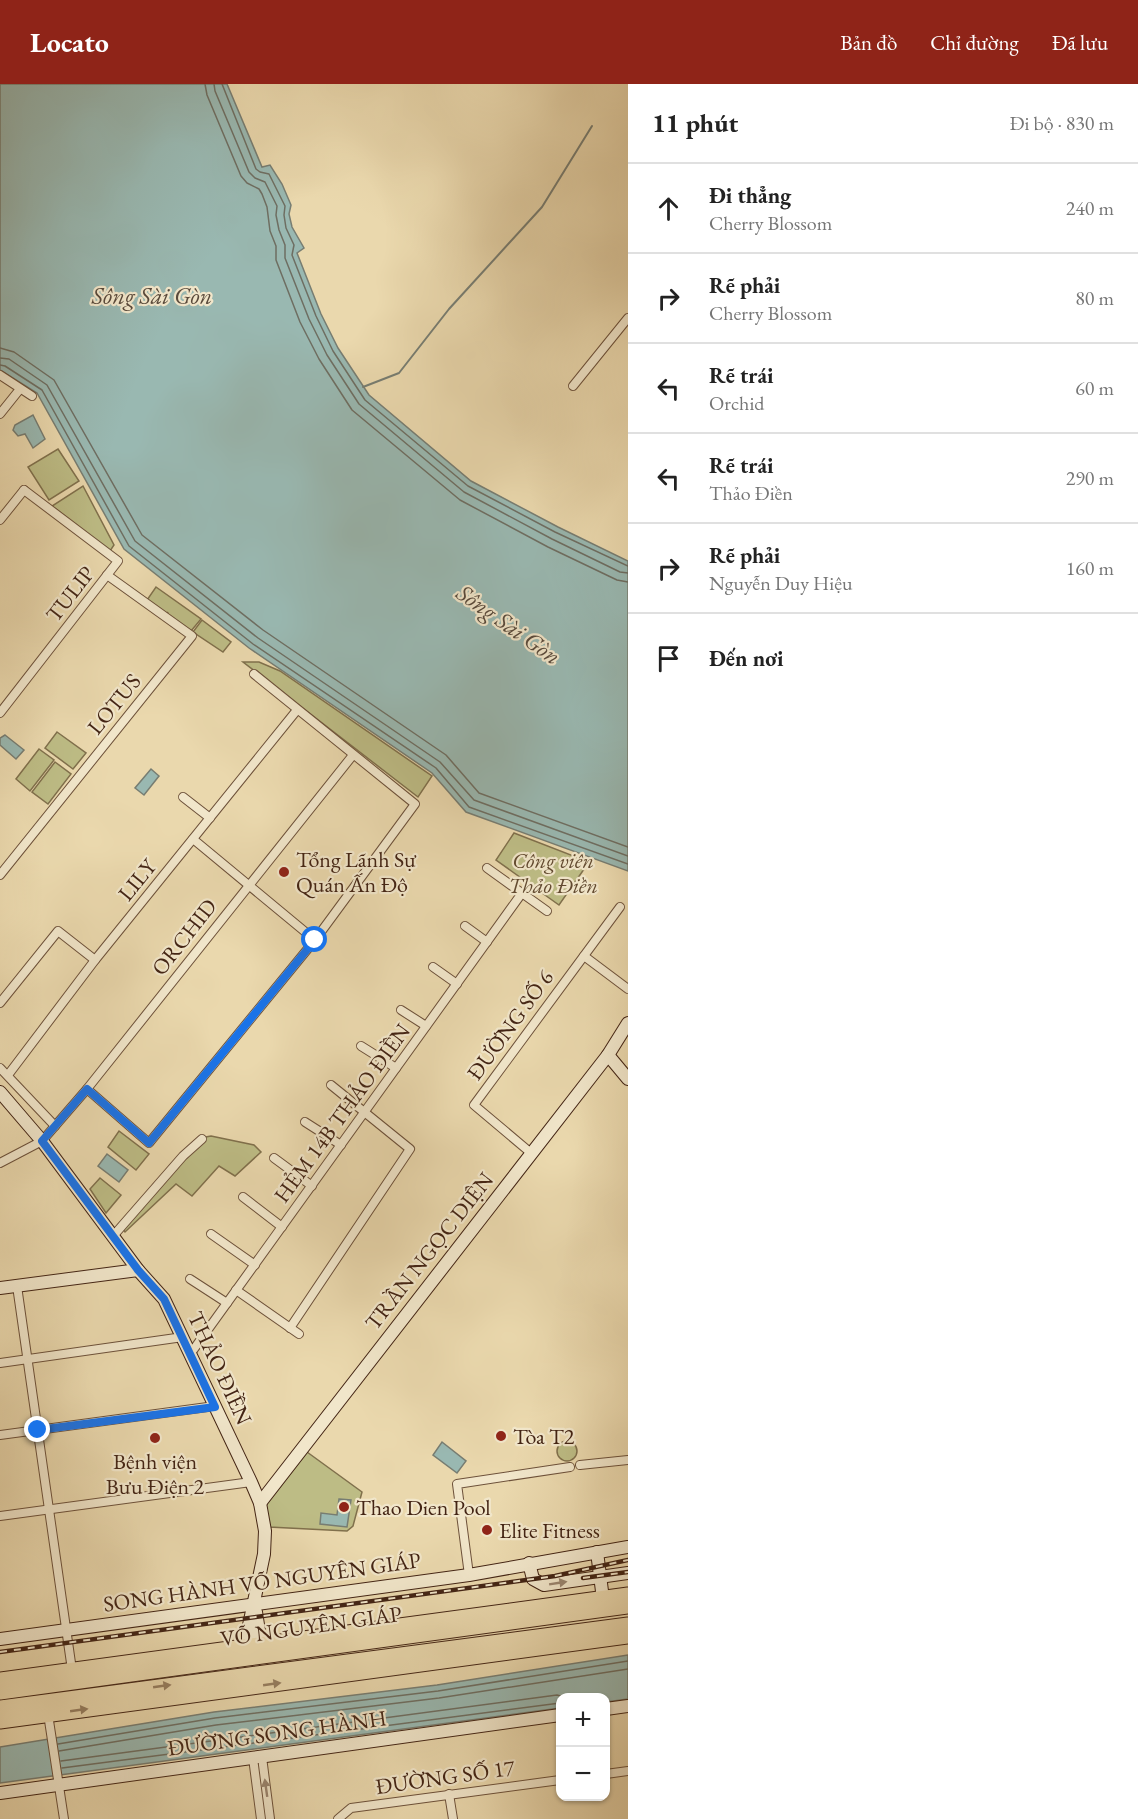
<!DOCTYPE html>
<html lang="vi">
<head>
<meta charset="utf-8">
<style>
  body { margin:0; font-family:"EB Garamond",serif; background:#f2f2f2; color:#222 }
  .controls { position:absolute; right:18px; bottom:18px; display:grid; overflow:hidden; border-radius:12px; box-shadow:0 2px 4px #0004 }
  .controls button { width:54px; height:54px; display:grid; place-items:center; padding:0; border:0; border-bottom:2px solid #e0e0e0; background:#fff; color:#222; font:30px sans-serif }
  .stop { position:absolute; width:18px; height:18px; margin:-14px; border:4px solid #1a73e8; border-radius:50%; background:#fff }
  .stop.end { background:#1a73e8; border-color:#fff; box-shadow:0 2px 6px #0008 }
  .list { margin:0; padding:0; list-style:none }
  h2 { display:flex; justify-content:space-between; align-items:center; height:78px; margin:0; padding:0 24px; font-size:26px }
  h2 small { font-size:20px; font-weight:400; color:#767676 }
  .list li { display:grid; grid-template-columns:39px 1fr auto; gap:18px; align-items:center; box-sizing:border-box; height:90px; padding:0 24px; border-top:2px solid #e0e0e0 }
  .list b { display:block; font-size:22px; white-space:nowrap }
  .list p { margin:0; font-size:20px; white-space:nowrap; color:#767676 }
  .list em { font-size:20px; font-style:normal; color:#767676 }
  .icon { flex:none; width:33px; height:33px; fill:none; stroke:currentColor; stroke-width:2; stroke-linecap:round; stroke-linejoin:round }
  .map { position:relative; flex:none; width:628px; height:1735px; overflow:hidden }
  header { display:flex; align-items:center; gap:36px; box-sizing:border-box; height:84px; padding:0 30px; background:#8f2418; color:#fff }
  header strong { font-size:28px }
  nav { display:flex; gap:33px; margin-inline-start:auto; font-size:21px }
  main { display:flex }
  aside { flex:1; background:#fff }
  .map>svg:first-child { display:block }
</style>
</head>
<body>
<header>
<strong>Locato</strong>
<nav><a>Bản đồ</a><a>Chỉ đường</a><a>Đã lưu</a></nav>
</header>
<main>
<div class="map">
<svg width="628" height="1735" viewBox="0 0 628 1735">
  <rect width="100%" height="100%" fill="#ead8ad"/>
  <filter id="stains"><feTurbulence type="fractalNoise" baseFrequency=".00333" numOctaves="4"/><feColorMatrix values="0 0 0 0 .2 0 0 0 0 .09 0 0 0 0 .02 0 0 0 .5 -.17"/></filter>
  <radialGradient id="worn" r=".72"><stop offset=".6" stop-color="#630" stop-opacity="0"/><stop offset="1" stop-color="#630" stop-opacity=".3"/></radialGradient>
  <!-- green -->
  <g fill="#bdbc85" stroke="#80704c" stroke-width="1.5">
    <path d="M58,365L79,397L49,416L28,383Z"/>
    <path d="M83,402L114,461L110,467L52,422Z"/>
    <path d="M156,503L201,535L191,547L167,530L168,528L166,530L147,516Z"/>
    <path d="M202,536L231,558L223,568L193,548Z"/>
    <path d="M243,578H259L280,587L432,692L418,713Z"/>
    <path d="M57,648L86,669L73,685L45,664Z"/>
    <path d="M39,665L54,676L30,707L16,695Z"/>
    <path d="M55,678L71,690L48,720L32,708Z"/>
    <path d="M514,749L589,778L559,821L496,776Z"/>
    <path d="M119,1047L149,1070L136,1086L108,1063Z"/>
    <path d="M211,1052L254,1061L261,1068L235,1092L219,1082L192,1112L176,1100L125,1148L121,1143L200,1054Z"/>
    <path d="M100,1094L121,1111L106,1129L90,1105Z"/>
    <circle cx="567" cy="1367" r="10"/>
    <path d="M307,1368L362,1408L353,1442L347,1447L269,1443L266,1421Z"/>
  </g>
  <!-- water -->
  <g fill="#99b8b1" stroke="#777d72" stroke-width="1.5">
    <path d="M0,0H227L262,83L270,81L282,100L291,121L289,130L292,143L304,164L297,169L321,230L338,264L369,311L471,397L558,443L628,477V787L466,728L432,689L249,564L124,465L37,309L0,286Z"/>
    <path d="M33,331L45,355L33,364L25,350L18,352L13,346L15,341Z"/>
    <path d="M5,651L24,666L16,675L0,661V654Z"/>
    <path d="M151,685L159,692L144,711L135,704Z"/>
    <path d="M107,1070L128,1086L119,1098L98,1082Z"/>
    <path d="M442,1358L466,1377L457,1389L433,1371Z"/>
    <path d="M339,1415L351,1416L347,1443L320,1440L321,1429L337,1431Z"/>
    <path d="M628,1571V1615L606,1618V1614H560V1624L0,1699V1663L214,1628L437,1601Z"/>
  </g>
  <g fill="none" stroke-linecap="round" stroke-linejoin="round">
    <!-- shore -->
    <g stroke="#6e6e62" stroke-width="1.5">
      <path d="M205,0L207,11L241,92L247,99L259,105L262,110L267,123L270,147L276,162V176L300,238L319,275L352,326L460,416L548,463L617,496L628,498"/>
      <path d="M214,0L215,7L249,88L255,94L265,98L277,122L276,131L279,146L285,161V174L309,235L327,271L359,320L464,408L552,455L620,488L628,489"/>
      <path d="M222,0L256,85L260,88L269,90L285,122L284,131L286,144L294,161L292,171L316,232L333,267L365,316L468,402L555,448L628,482"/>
      <path d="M0,264L14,268L54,296L142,451L263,546L446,671L479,709L628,763"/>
      <path d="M0,274L9,275L47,301L135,457L258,554L440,678L474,716L628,772"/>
      <path d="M0,281L5,282L42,306L129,462L253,560L436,684L469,723L628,780"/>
      <path d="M58,1660L215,1634L438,1607L628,1577"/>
      <path d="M59,1667L216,1641L439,1614L628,1585"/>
      <path d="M61,1677L557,1611L567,1614"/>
      <path d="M62,1684L560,1619"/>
    </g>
    <!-- stream -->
    <path stroke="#777d72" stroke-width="2" d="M363,303L399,289L449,225L542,123L592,42"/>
    <!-- street casing -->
    <g stroke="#6d513a" stroke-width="10">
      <g id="street">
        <path d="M0,291L32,312"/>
        <path d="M573,302L628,234"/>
        <path d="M0,330L20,305"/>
        <path d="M0,436L24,406"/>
        <path d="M0,629L118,477L24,406"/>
        <path d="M183,713L210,734"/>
        <path d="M193,755L315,856"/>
        <path d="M487,784L547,827"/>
        <path d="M0,791L192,552L107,491"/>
        <path d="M465,842L487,858"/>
        <path d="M584,872L628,905"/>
        <path d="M433,883L457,900"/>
        <path d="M0,919L58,847L95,876"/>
        <path d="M401,926L426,942"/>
        <path d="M361,962L396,984"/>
        <path d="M0,984L55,1042"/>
        <path d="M8,991L95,876L297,626"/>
        <path d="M87,1005L149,1059L315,856L415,720L254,590"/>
        <path d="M305,1038L341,1061"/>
        <path d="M531,1069L474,1021L620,823"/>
        <path d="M274,1074L312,1102"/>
        <path d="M0,1079L42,1057L87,1005L353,671"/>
        <path d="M243,1113L282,1143"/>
        <path d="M211,1150L255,1181"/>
        <path d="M114,1151L183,1072L202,1055"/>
        <path d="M190,1195L227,1219"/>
        <path d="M17,1202L72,1586"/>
        <path d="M236,1206L299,1250"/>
        <path d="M290,1244L410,1065L331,1001"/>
        <path d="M191,1269L522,809"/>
        <path d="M0,1279L183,1253"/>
        <path d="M0,1351L215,1322"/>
        <path d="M580,1381L628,1376"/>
        <path d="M0,1432L251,1398"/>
        <path d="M469,1491L457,1400L570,1383"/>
        <path d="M48,1630L64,1735"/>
        <path d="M262,1673L270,1735"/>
        <path d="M253,1674L261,1735"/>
        <path d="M606,1690L628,1687"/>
        <path d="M449,1710L453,1735"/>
        <path d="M338,1735L351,1724L560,1696"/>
      </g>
    </g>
    <!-- secondary casing -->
    <g stroke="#432414" stroke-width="14">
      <g id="secondary">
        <path d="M608,971L628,995"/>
        <path d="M0,1008L42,1057L138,1186L164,1215L251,1398L260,1419L265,1447L264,1470L248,1546V1561"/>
        <path d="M0,1204L138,1186"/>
        <path d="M260,1419L608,971L628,939"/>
        <path d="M597,1468L603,1515"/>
        <path d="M529,1479L533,1495L544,1501L628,1489"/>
        <path d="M256,1528L261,1560"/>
        <path d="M0,1555L469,1491L628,1463"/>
        <path d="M606,1625L628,1622"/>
        <path d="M0,1709L560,1631"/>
      </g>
    </g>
    <!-- highway casing -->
    <g stroke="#432414" stroke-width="17">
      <g id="highway">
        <path d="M0,1596L628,1511"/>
        <path d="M0,1608L628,1522"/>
        <path d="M0,1624L628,1541"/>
        <path d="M0,1637L628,1552"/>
      </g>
    </g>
    <!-- street -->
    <use href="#street" stroke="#f1e6ca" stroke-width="8"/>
    <!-- secondary -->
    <use href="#secondary" stroke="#f1e6ca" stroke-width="12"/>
    <!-- highway -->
    <use href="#highway" stroke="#ead8ad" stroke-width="15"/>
    <!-- rail casing -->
    <g stroke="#432414" stroke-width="4.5">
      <g id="rail">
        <path d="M583,1494L628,1488"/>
        <path d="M0,1568L555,1492L628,1476"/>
      </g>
    </g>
    <!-- rail -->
    <use href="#rail" stroke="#f1e6ca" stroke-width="2" stroke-dasharray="7" stroke-linecap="butt"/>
  </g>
  <!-- one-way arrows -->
  <defs><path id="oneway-solid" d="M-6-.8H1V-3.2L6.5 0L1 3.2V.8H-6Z" transform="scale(1.5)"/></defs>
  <g fill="#9a856f">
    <use href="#oneway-solid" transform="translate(558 1499) rotate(-9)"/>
    <use href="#oneway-solid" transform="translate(266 1704) rotate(-98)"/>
  </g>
  <g fill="#967e60">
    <use href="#oneway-solid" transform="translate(272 1600) rotate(-8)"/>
    <use href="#oneway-solid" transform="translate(162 1602) rotate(-8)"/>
    <use href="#oneway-solid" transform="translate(79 1626) rotate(-8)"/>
  </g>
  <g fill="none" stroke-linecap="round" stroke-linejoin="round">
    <!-- route -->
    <path stroke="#1a73e8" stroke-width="8" d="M38,1346L215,1323L164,1215L138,1186L42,1057L87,1005L149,1059L315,856"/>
  </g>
  <!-- markers -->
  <g fill="#8f2418" stroke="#f1e6ca" stroke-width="2">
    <circle cx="284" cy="788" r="6"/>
    <circle cx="501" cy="1352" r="6"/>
    <circle cx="155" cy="1354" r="6"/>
    <circle cx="344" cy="1423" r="6"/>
    <circle cx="487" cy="1446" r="6"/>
  </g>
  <g text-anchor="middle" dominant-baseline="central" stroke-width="4.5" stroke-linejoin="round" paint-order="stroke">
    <!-- street labels -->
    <g font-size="22" fill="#432414" stroke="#f1e6ca">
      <text transform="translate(70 510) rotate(-52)">TULIP</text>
      <text transform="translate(114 620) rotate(-51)">LOTUS</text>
      <text transform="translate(137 796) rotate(-51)">LILY</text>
      <text transform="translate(184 853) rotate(-52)">ORCHID</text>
      <text transform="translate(510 941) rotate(-54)">ĐƯỜNG SỐ 6</text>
      <text transform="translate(342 1029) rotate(-54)">HẺM 14B THẢO ĐIỀN</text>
      <text transform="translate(429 1167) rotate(-52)">TRẦN NGỌC DIỆN</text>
      <text transform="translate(220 1284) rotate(65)">THẢO ĐIỀN</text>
      <text transform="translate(262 1498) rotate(-8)">SONG HÀNH VÕ NGUYÊN GIÁP</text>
      <text transform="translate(311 1542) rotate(-8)">VÕ NGUYÊN GIÁP</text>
      <text transform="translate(277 1649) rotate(-8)">ĐƯỜNG SONG HÀNH</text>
      <text transform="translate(445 1693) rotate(-8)">ĐƯỜNG SỐ 17</text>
    </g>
    <!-- poi labels -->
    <g font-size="22" fill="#432414" stroke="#f1e6ca" text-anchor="start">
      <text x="296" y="775">Tổng Lãnh Sự<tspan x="296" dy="25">Quán Ấn Độ</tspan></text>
      <text x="513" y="1352">Tòa T2</text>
      <text x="155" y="1377" text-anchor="middle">Bệnh viện<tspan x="155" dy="25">Bưu Điện 2</tspan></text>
      <text x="356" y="1423">Thao Dien Pool</text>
      <text x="499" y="1446">Elite Fitness</text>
    </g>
    <!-- park labels -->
    <g font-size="22" font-style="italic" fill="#624a30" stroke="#f1e6ca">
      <text x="553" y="776">Công viên<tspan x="553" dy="25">Thảo Điền</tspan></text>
    </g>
    <!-- water labels -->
    <g font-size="24" font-style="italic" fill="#58493b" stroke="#f1e6ca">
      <text x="152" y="211">Sông Sài Gòn</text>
      <text transform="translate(509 540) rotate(35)">Sông Sài Gòn</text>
    </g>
  </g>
  <rect width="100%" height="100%" filter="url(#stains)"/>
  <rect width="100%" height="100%" fill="url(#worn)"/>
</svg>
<div class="controls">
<button>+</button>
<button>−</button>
</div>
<div class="stop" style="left:315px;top:856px"></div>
<div class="stop end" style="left:38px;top:1346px"></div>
</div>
<aside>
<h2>11 phút<small>Đi bộ · 830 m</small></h2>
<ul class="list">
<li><svg class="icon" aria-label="ahead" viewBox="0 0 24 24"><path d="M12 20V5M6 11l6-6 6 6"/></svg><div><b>Đi thẳng</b><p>Cherry Blossom</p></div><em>240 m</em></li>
<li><svg class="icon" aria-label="right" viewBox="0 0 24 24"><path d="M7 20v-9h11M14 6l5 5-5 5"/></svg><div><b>Rẽ phải</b><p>Cherry Blossom</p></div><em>80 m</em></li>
<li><svg class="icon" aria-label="left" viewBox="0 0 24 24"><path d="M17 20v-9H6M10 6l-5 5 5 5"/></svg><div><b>Rẽ trái</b><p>Orchid</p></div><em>60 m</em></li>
<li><svg class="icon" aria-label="left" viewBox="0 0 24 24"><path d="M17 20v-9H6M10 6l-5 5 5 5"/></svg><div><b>Rẽ trái</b><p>Thảo Điền</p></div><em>290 m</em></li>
<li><svg class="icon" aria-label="right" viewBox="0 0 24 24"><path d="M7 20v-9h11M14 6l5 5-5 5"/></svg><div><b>Rẽ phải</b><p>Nguyễn Duy Hiệu</p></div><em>160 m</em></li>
<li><svg class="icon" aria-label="arrive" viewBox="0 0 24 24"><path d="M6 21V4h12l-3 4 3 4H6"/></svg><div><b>Đến nơi</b></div></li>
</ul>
</aside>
</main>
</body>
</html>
